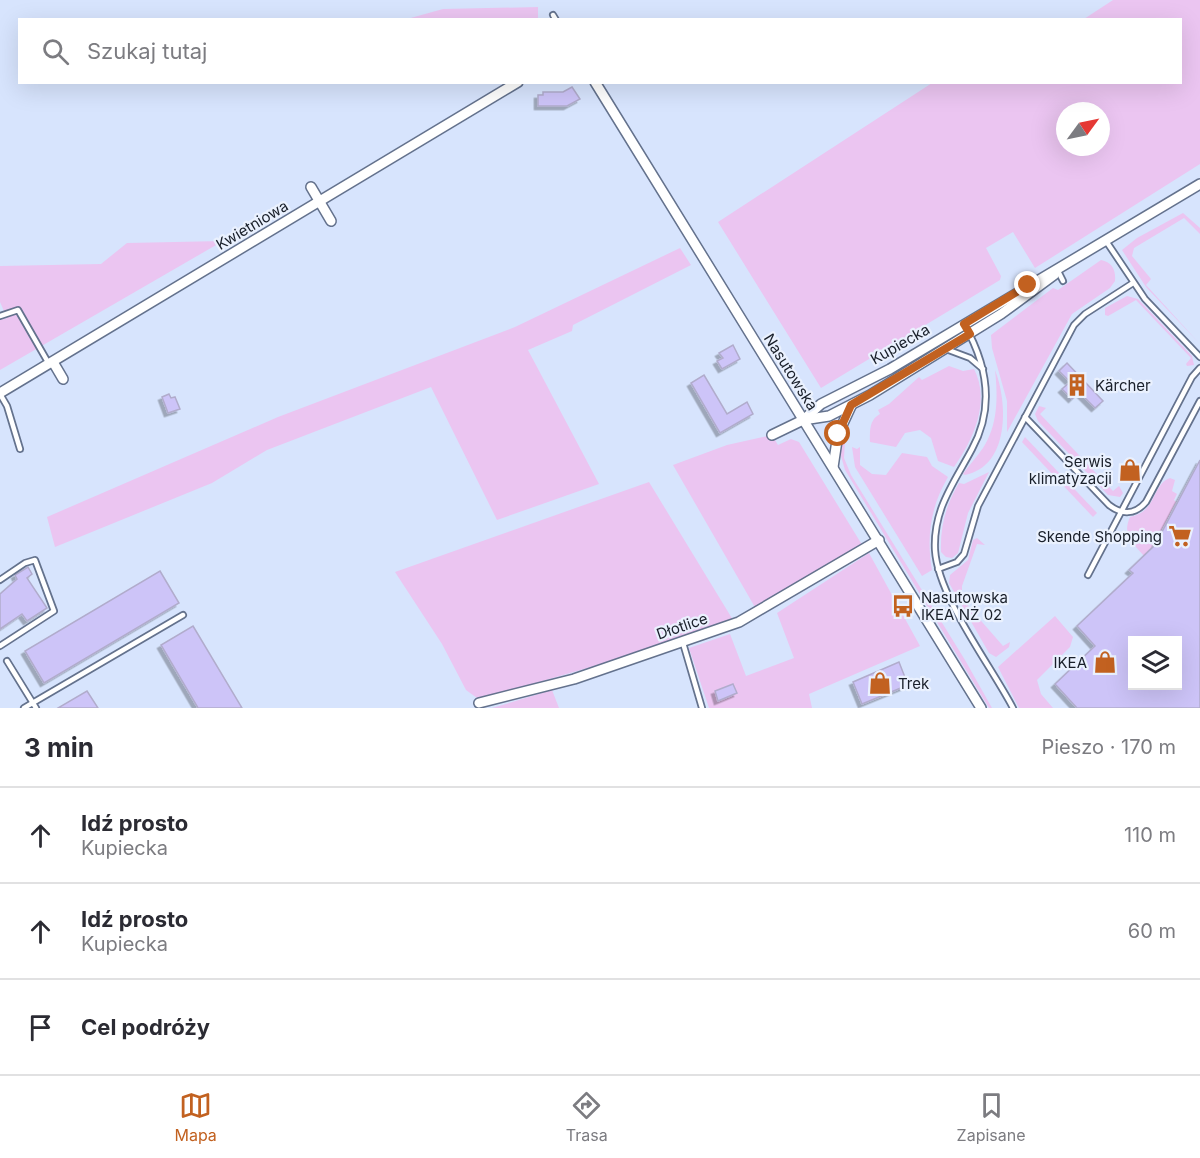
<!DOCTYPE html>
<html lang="pl">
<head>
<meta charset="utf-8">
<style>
  body { margin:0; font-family:Inter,sans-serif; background:#f2f2f3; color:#2b2b33 }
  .controls { position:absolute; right:18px; bottom:18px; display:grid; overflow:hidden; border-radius:0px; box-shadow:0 6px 24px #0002 }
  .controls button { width:54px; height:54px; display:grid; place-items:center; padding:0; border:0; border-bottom:2px solid #e1e1e2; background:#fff; color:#2b2b33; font:30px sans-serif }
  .compass { position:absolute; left:1056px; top:102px; width:54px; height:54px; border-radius:50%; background:#fff; box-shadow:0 6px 24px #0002; rotate:57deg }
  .stop { position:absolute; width:18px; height:18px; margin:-14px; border:4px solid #c26120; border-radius:50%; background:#fff }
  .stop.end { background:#c26120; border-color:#fff; box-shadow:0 2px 6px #0008 }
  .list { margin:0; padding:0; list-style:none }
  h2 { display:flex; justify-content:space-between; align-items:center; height:78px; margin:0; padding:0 24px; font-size:26px }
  h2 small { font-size:20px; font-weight:400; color:#7c7c81 }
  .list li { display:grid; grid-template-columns:39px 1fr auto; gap:18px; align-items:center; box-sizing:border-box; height:96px; padding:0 24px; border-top:2px solid #e1e1e2 }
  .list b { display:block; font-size:22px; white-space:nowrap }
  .list p { margin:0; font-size:20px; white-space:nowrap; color:#7c7c81 }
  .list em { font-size:20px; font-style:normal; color:#7c7c81 }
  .icon { flex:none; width:33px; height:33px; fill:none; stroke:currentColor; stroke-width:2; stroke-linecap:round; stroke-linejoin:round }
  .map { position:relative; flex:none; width:1200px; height:708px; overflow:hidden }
  .search { position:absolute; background:#fff; box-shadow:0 6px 24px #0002; left:18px; right:18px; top:18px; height:66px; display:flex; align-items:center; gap:15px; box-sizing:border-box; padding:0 21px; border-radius:0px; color:#7c7c81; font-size:22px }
  .sheet { height:366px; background:#fff }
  nav { display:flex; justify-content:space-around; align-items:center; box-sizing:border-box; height:84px; border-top:2px solid #e1e1e2; background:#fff; font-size:16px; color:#7c7c81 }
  nav a { display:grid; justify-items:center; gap:3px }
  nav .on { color:#c26120 }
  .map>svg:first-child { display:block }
</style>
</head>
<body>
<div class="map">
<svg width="1200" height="708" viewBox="0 0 1200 708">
  <defs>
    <filter id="shadow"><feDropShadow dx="-3.5" dy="3.5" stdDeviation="0" flood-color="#0004"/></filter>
  </defs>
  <rect width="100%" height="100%" fill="#d7e4fd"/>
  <!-- green -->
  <g fill="#ebc5f1" fill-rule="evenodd">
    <path d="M1113,0H1200V164L1035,268L1013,232L986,248L1001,276L1000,280L821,388L718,222L932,83L1180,82V20L1084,19ZM1065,111H1101V147H1065Z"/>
    <path d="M538,7V19H407L443,9Z"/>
    <path d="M1183,213L1200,228V234L1184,218L1134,248L1132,256L1151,279L1146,285L1200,344L1146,287L1122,250L1137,238Z"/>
    <path d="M223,241L0,370V320L7,318L0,302V266L101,264L127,243Z"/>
    <path d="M680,248L691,265L573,325L572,331L528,350L599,484L497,520L431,387L267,450L212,483L55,547L47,517L278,417L515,327Z"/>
    <path d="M1101,260C1112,262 1116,270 1115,281L1110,288L1072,314L1007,432V401L992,348L991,335L1053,288L1058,290Z"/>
    <path d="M1127,296L1138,299L1192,356L1194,365L1187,366L1186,364L1191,358L1136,300L1108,316L1105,315V308Z"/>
    <path d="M949,366L963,371L974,369C991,402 973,440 954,467L938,461L931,438L920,430L905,433L896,447L870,442C870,431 869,420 880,414L878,410L889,404L919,377L922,380Z"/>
    <path d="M995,370C1008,403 1010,466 965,475L963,474C969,465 977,457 983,448C998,425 998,397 995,370Z"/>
    <path d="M1039,406L1046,408L1040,414L1113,491L1119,486L1123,493L1120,497L1108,495L1038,421L1035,414Z"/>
    <path d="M772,435L778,445L791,439L799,442L864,548L756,609L673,465L727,445Z"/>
    <path d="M1025,437L1097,513L1093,517L1022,442Z"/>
    <path d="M841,438L845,441L844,458L851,475L965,660L992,708H989L845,470L841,456Z"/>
    <path d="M852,447L857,449L860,447V465L872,474L886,475L902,453L927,457L932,466L948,477C931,506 926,536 932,570L922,576L855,467Z"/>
    <path d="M989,472L968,513L958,553L952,558L946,557L941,552C940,526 946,505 959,483L964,484Z"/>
    <path d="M1170,478L1175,480L1172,491L1177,494L1174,500L1176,502L1153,547L1144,556C1132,542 1122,535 1130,517C1157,512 1152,484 1170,478Z"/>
    <path d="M649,482L733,620L622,658L491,696L477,698L466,690L442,644L395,572Z"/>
    <path d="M977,538L985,545L977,544L962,586V599L1003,646L1010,642L1009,647L996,657L989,653L949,583L950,575L968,560L973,540Z"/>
    <path d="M869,553L920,646L809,694L812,708H709L689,648L730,634L746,676L794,658L777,613Z"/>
    <path d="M1055,616L1073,637L1070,647L1037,680L1041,694L1053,708H1019L998,667Z"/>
    <path d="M552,690L559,708H492L499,706Z"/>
  </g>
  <!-- building -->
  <g fill="#cdc4f8" stroke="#b1accc" stroke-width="1.5" fill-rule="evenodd" filter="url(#shadow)">
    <path d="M572,87L580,99L567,106H538V95H543V92H563Z"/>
    <path d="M733,345L740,359L722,369L717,361L723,358L719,353Z"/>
    <path d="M1067,363L1103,401L1095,408L1079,392L1072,399L1062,389L1070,382L1059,371Z"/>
    <path d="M704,375L727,414L747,402L753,414L720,433L691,383Z"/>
    <path d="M169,394L171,398L175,397L180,409L168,413L162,397Z"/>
    <path d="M1200,460V708H1077L1055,684L1095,646L1077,626L1133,573L1129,570L1155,545ZM1132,640H1178V686H1132Z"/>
    <path d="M28,567L32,574L27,578L47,608L27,621L22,614L0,629V594L17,579L15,575Z"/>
    <path d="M160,571L179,603L44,683L25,651Z"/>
    <path d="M193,626L242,708H198L161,645Z"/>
    <path d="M899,662L908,685L862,704L853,682Z"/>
    <path d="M733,684L737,693L718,701L715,691Z"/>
    <path d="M87,691L98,708H58Z"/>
  </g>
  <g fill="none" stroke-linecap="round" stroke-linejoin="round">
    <!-- lane casing -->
    <g stroke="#64728d" stroke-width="8">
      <g id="lane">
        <path d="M553,15L556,20"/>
        <path d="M1106,241L1145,299L1200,357"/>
        <path d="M1058,271L1063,281"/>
        <path d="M0,316L18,310L49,364"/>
        <path d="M964,324C987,364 995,407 972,449C954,483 933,509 935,550C938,597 990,664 1013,708"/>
        <path d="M946,349L970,358L983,369"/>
        <path d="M0,394L7,406L20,449"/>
        <path d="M1025,417L1109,505C1122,515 1135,515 1146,502L1200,401"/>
        <path d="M938,569L957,562L964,554L978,506L1074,325L1085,314L1133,283"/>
        <path d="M1088,575L1192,377L1200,368"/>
        <path d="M0,580L25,563L35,560L54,611L0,646"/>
        <path d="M683,643L702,708"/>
        <path d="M7,661L36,708"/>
        <path d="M24,708L183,615"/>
      </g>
    </g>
    <!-- street casing -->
    <g stroke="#64728d" stroke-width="12">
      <g id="street">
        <path d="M595,82L981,708"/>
        <path d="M311,187L331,221"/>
        <path d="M53,362L63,379"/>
        <path d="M0,393L518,82"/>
        <path d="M803,420L829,416L870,395L1001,314L1054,275"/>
        <path d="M772,435L803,420L821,404L890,369L1200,184"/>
        <path d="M833,467L838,434L851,406"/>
        <path d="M479,703L574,679L739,622L879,540"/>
      </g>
    </g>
    <!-- lane -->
    <use href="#lane" stroke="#fff" stroke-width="4.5"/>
    <!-- street -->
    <use href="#street" stroke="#fff" stroke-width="9"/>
  </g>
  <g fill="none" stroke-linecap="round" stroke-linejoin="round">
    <!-- route -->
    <path stroke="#c26120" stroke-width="8" d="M838,434L851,405L970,334L964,324L1028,285"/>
  </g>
  <!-- icons -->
  <defs>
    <g id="building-bare" transform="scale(1.8)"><path d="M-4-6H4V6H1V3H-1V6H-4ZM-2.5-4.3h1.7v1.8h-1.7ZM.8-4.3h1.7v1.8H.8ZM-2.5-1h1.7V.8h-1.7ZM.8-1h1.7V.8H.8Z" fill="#c26120" stroke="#eaf1fe" stroke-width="2.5" paint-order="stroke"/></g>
    <g id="shop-bare" transform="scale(1.8)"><path d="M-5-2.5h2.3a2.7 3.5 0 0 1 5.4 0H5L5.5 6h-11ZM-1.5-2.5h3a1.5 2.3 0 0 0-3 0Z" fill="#c26120" stroke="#eaf1fe" stroke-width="2.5" paint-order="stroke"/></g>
    <g id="supermarket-bare" transform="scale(1.8)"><path d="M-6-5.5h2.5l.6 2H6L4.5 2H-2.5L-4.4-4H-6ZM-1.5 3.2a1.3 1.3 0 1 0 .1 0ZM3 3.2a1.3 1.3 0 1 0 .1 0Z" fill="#c26120" stroke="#eaf1fe" stroke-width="2.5" paint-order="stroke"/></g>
    <g id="bus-bare" transform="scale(1.8)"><path d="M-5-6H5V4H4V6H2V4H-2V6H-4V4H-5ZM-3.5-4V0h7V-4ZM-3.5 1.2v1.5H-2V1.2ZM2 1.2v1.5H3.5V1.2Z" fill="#c26120" stroke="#eaf1fe" stroke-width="2.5" paint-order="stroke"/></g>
  </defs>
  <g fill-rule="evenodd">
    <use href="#building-bare" x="1077" y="385"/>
    <use href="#shop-bare" x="1130" y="470"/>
    <use href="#supermarket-bare" x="1180" y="536"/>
    <use href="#bus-bare" x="903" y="606"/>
    <use href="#shop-bare" x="1105" y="662"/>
    <use href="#shop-bare" x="880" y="683"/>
  </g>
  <g text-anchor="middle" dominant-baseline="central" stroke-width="4.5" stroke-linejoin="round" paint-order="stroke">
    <!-- street labels -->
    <g font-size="15" fill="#191f2a" stroke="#eaf1fe">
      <text transform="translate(252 225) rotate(-31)">Kwietniowa</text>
      <text transform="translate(900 344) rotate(-30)">Kupiecka</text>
      <text transform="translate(791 372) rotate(58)">Nasutowska</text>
      <text transform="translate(682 626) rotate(-19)">Dłotlice</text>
    </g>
    <!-- poi labels -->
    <g font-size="15" fill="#191f2a" stroke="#eaf1fe" text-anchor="start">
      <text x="1095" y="385">Kärcher</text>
      <text x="1112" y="461" text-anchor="end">Serwis<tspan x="1112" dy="17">klimatyzacji</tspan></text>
      <text x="1162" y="536" text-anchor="end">Skende Shopping</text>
      <text x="921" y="597">Nasutowska<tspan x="921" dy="17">IKEA NŻ 02</tspan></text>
      <text x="1087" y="662" text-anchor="end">IKEA</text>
      <text x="898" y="683">Trek</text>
    </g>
  </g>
</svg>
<div class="controls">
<button><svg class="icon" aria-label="layers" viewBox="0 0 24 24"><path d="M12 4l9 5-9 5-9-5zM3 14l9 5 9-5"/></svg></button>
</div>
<svg class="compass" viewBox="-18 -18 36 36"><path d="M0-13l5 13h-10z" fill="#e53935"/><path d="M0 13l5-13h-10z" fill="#7c7c81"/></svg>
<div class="stop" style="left:838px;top:434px"></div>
<div class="stop end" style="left:1028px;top:285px"></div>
<div class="search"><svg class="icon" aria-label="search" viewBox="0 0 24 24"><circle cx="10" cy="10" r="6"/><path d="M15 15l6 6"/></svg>Szukaj tutaj</div>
</div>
<section class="sheet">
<h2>3 min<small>Pieszo · 170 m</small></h2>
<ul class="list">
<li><svg class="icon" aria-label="ahead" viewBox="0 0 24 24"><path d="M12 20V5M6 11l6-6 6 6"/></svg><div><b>Idź prosto</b><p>Kupiecka</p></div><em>110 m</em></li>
<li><svg class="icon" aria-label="ahead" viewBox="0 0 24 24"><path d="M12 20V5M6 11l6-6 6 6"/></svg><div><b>Idź prosto</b><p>Kupiecka</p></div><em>60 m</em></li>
<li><svg class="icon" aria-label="arrive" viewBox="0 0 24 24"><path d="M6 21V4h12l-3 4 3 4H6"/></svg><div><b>Cel podróży</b></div></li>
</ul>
</section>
<nav>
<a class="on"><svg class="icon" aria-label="map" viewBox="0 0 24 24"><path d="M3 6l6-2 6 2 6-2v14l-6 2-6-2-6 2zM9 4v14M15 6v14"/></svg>Mapa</a>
<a><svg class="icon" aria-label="directions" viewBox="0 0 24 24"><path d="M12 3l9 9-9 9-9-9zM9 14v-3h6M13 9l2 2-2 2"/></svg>Trasa</a>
<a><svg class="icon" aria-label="saved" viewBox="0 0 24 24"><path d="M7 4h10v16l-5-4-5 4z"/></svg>Zapisane</a>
</nav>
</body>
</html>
